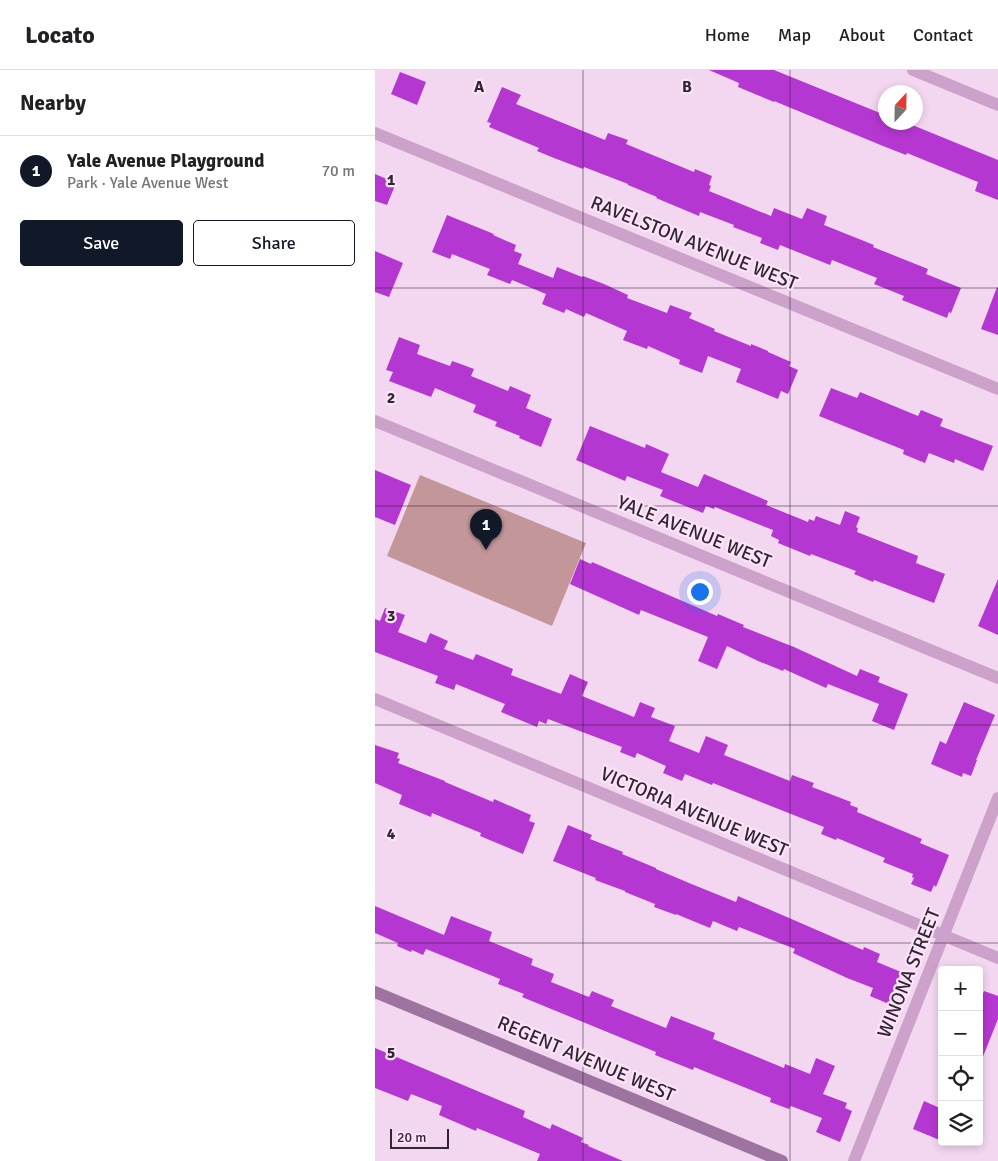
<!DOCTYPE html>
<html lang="en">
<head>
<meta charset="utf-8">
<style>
  body { margin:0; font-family:Signika,sans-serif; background:#f6f6f6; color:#202124 }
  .controls { position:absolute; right:15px; bottom:15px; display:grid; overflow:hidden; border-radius:5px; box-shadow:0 2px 8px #0003 }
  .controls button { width:45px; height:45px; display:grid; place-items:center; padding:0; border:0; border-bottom:1px solid #e0e0e0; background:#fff; color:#202124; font:25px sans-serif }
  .compass { position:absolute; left:503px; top:15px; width:45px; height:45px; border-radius:50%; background:#fff; box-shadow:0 2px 8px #0003; rotate:22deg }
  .scale { position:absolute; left:15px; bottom:12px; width:59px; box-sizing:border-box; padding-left:5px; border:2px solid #342536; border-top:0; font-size:14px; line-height:18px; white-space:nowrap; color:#342536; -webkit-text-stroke:4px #fbe3f8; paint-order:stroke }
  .you { position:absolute; left:324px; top:521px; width:18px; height:18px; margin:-12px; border:4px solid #fff; border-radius:50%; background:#1a73e8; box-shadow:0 0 0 8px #1a73e833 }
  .badge { display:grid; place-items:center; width:32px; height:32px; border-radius:50%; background:#111827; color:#fff; font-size:16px; font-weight:700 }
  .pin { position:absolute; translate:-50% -41px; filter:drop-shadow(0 1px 2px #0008) }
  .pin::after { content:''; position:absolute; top:26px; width:18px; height:15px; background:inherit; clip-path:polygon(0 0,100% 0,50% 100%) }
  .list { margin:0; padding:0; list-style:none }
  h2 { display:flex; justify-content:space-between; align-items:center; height:65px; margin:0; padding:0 20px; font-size:21px }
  h2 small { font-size:16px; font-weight:400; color:#757577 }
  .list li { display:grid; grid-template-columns:32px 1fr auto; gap:15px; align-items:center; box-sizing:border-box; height:70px; padding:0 20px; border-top:1px solid #e0e0e0 }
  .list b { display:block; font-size:19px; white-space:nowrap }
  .list p { margin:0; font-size:16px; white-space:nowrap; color:#757577 }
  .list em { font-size:16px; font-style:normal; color:#757577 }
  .actions { display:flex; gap:10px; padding:15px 20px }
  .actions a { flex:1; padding:11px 0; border:1px solid #111827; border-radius:5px; text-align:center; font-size:18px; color:#111827 }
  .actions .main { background:#111827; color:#fff }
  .icon { flex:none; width:28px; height:28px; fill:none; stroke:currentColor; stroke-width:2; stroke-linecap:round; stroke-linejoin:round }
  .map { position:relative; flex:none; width:623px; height:1091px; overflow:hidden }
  header { display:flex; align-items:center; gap:30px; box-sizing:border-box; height:70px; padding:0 25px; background:#fff; border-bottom:1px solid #e0e0e0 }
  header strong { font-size:24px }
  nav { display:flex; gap:28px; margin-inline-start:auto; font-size:18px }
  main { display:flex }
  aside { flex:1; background:#fff }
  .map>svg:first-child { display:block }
</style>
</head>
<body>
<header>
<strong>Locato</strong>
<nav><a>Home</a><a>Map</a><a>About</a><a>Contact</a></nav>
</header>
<main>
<aside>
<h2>Nearby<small></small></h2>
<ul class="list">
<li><span class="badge">1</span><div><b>Yale Avenue Playground</b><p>Park · Yale Avenue West</p></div><em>70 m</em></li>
</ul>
<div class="actions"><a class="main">Save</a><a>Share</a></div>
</aside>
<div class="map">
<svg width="623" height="1091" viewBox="0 0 623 1091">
  <rect width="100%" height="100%" fill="#f3d7f0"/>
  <!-- green -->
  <path fill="#c3969a" d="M45,405L211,473L177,556L12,486Z"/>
  <!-- building -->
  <g fill="#b537d1">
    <path d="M334,0H399L510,45V52H530L623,90V130L600,121L603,112L532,83L531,85L508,76L399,31V32L363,17L364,13Z"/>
    <path d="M25,2L51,12L42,35L16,24Z"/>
    <path d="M127,17L146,25L141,34L230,70L233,63L253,70L251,74L280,86L319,102L320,99L337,106L334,115L336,116L334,121L396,146L399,138L427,149L432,138L452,146L449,155L499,175L498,177L553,199L551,204L586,218L576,243L574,242L572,248L527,230L529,226L499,214L502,208L457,190L455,195L405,175L403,180L385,173L387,168L358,157L359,155L325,142L324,146L281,128L282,127L253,115V114L209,97L208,99L179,88L162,81L164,78L114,57L116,53L112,52Z"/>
    <path d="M0,104L21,113L12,135L0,131Z"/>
    <path d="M72,145L119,164L118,165L141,175L139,181L147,184L143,194L178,208L182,197L207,207L208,206L229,214L253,225L252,228L292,243L295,235L317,243L314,248L340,259L339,261L376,276V274L393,281V282L416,292L414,296L423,300L413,324L406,321L403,329L361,312L366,299L333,286L327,303L304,294L305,290L273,276L272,279L248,270L252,261L211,243L209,247L191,239L189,243L167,234L171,224L137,210L135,214L112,205L115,199L77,184L75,189L57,182Z"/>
    <path d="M0,181L28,193L14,227L0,222Z"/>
    <path d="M622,217L623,218V265L606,259Z"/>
    <path d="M24,267L45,275L42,284L75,296L77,291L83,293L99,299L96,306L133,321L135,316L156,325L151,338L177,349L166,377L144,368L145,366L120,356L122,352L98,342L101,335L60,318L56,327L14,311L18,302L11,300Z"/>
    <path d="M456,318L482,328L485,322L543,346L546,340L568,349L565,356L618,376L608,401L580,389L579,393L554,383L550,393L528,384L529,380L444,346Z"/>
    <path d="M215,356L270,378L271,374L294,384L286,402L323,417L329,404L393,431L391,435L433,452L434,449L439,451L441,446L465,455L470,441L485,447L481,457L483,458L482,462L543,486L541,493L570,504L559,533L499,510L498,512L479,504L481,501L436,484L435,486L403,473L404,470L396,466L398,460L340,437L339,439L331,436L328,443L285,426L288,420L252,406L250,411L201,390Z"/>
    <path d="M0,400L36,415L20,455L0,447Z"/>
    <path d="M205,489L216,494L217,492L326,539L342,546L343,544L369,555L368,557L419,577L482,606L485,599L505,607L503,612L533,624L519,660L497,651L504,634L453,614L451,618L409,599L408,601L383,591L352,576L342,599L323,591L333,567L266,540L264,545L195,514Z"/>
    <path d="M623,509V565L603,556Z"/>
    <path d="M10,538L30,545L23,562L51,573L55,563L73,571L69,579L98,590L101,584L138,599L136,605L186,624L195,604L213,612L207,626L259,647L265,632L280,638L276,647L300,656L294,671L324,683L331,666L353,675L349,685L415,711L417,705L439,713L437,717L476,732L475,735L483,738L482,742L547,769L545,773L574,785L561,817L559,815L556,822L536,814L539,808L537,807L538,804L508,792L510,788L462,768L461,770L446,764L449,757L338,713L337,715L310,704L307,711L288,703L291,696L262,683L260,688L245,682L247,677L173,649L171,654L164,651L162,657L126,642L130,634L81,614L79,620L60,613L63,606L0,582V549L5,551Z"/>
    <path d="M589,632L620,645L601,690H602L596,706L588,703L587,707L556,694L565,671L571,674Z"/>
    <path d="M0,675L24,683L22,688L25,689L23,693L70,711V712L118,732L119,729L156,745L154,751L160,753L148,784L105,766L106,763L57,743L56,747L24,734L27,725L0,713Z"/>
    <path d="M193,755L217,765L215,769L248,782L247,784L281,798V799L314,813L361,832L363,826L488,880L489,877L505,884L502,892L526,902L514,934L495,926L498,918L472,908L418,883L420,879L364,857L362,861L338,851L335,858L301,844V845L279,837L280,834L250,822V821L220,810L221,808L178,791Z"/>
    <path d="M0,836L69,865L76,846L117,862L114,871L158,889L156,895L179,904L176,912L214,927L217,921L239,930L236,936L291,958L296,946L340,963L338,969L409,998L410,994L435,1004L441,988L460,996L448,1024L472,1033L470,1038L477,1041L465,1072L441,1062L447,1048L416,1036L414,1039L395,1032L396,1028L319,997L318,1000L280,985L281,982L147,927L149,924L123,914L125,909L51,879L48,885L37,880L36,882L22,876L23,873L0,863Z"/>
    <path d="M609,921L623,926V949L605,994L604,993V933Z"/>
    <path d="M0,978L150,1041L148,1047L175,1059L177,1054L208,1068L206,1072L214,1075L213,1076L248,1091H162L165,1084L102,1058L101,1061L64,1045L67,1036L36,1024L33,1031L0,1018Z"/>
    <path d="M549,1031L567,1039V1071L538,1059Z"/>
  </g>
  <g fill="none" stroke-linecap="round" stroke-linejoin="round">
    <!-- minor -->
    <g stroke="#cca2cb" stroke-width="12">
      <path d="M538,0L623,35"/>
      <path d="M0,63L623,319"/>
      <path d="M0,351L623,608"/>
      <path d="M0,629L623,888"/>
      <path d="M479,1091L623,728"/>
    </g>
    <!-- secondary -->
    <path stroke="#9d73a0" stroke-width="12" d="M0,922L407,1091"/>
  </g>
  <!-- grid -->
  <path fill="none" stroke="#342536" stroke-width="1" stroke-opacity="0.55" d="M208,0V1091M415,0V1091M0,218H623M0,436H623M0,655H623M0,873H623"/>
  <g text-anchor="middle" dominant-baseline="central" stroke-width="4.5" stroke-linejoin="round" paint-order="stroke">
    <!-- street labels -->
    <g font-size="19" fill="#342536" stroke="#fbe3f8">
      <text transform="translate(319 173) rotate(22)">RAVELSTON AVENUE WEST</text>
      <text transform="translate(319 462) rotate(22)">YALE AVENUE WEST</text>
      <text transform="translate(319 742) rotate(23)">VICTORIA AVENUE WEST</text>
      <text transform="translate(534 903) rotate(-68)">WINONA STREET</text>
      <text transform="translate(211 989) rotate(23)">REGENT AVENUE WEST</text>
    </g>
  </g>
  <g font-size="16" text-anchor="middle" font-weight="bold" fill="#342536" stroke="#fbe3f8" stroke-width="4.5" stroke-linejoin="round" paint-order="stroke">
    <text x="104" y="22">A</text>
    <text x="312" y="22">B</text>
    <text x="16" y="115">1</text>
    <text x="16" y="333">2</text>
    <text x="16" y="551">3</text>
    <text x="16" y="769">4</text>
    <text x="16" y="988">5</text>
  </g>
</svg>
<div class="controls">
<button>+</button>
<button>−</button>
<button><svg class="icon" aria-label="locate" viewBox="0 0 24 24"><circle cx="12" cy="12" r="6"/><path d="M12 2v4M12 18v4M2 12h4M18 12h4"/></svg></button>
<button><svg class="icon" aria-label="layers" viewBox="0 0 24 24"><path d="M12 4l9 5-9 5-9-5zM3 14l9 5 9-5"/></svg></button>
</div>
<svg class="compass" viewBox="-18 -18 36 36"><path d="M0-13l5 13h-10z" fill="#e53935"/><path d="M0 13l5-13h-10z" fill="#757577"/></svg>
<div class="scale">20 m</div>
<div class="you"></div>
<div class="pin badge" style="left:111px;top:480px">1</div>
</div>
</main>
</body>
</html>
